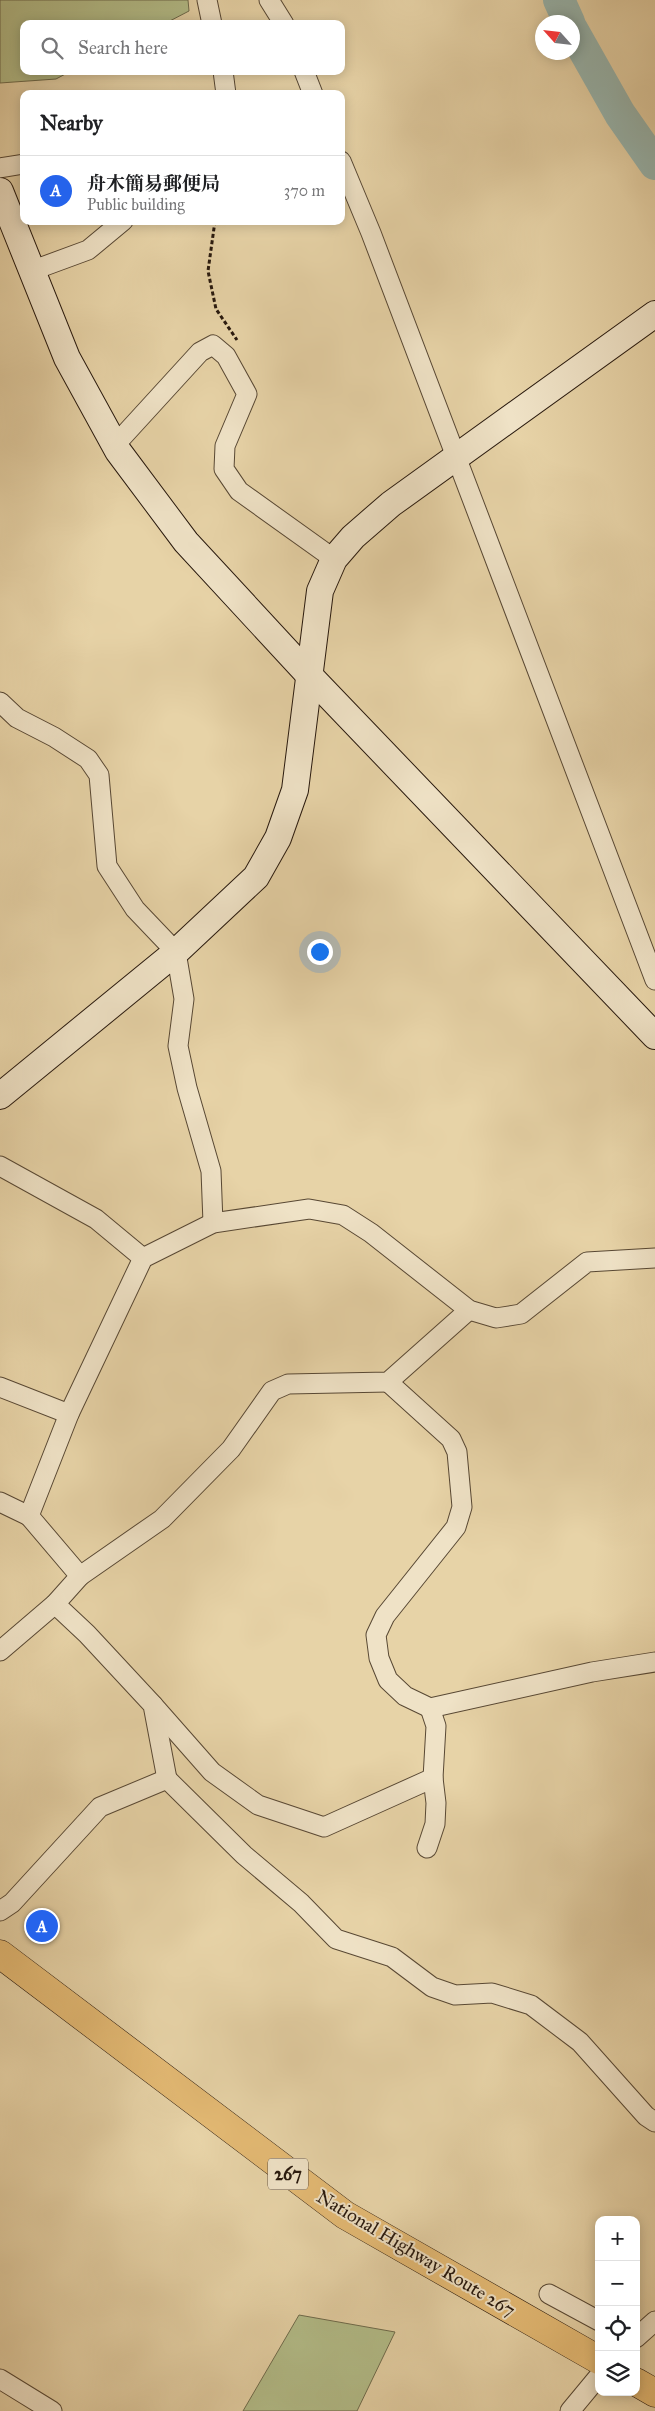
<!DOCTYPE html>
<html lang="en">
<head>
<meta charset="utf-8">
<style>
  body { margin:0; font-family:"IM FELL Great Primer","Noto Serif JP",serif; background:#f6f6f6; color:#202124 }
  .controls { position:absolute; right:15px; bottom:15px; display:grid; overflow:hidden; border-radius:10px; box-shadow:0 2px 12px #0003 }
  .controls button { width:45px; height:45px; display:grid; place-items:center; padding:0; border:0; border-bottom:1px solid #e0e0e0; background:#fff; color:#202124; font:25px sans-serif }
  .compass { position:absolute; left:535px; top:15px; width:45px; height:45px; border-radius:50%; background:#fff; box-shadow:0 2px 12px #0003; rotate:297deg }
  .you { position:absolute; left:319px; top:951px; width:18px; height:18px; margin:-12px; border:4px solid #fff; border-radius:50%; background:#1a73e8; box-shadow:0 0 0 8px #1a73e833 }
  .badge { display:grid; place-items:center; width:32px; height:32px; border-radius:50%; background:#2563eb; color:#fff; font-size:16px; font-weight:700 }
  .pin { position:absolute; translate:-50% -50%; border:2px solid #fff; box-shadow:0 1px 5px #0006 }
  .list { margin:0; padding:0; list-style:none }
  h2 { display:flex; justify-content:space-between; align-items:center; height:65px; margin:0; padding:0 20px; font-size:21px }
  h2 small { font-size:16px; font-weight:400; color:#757577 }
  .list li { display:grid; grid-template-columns:32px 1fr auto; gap:15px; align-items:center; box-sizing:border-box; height:70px; padding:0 20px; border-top:1px solid #e0e0e0 }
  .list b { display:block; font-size:19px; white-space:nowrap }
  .list p { margin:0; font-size:16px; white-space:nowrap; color:#757577 }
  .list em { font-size:16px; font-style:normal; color:#757577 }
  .icon { flex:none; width:28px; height:28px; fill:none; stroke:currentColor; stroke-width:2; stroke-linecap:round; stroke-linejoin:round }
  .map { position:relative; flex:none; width:655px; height:2411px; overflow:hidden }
  .search { position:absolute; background:#fff; box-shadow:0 2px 12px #0003; left:20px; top:20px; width:325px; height:55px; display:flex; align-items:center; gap:12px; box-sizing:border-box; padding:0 18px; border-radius:10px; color:#757577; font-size:19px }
  .panel { position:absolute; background:#fff; box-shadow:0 2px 12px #0003; left:20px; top:90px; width:325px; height:135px; border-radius:10px }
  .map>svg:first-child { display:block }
</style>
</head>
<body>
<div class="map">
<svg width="655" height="2411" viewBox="0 0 655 2411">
  <rect width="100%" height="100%" fill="#e7d3a7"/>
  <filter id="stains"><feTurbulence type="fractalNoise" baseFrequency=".004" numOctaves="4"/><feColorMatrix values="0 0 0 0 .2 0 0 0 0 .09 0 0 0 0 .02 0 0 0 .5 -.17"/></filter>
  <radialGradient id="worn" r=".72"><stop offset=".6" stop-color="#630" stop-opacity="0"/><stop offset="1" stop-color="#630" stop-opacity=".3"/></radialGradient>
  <!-- green -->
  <g fill="#b3bd89" stroke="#6e6b4c">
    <path d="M0,0H188L189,11L164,24H24V71H71L56,79L0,83Z"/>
    <path d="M299,2315L395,2332L357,2411H243Z"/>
  </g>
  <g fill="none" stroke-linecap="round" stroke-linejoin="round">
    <!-- river -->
    <g stroke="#98b6af" stroke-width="32">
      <path d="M559,0L569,22"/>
      <path d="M572,29L620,114L655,164"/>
    </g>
    <!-- street casing -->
    <g stroke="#584834" stroke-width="21">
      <g id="street">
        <path d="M207,0L212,24"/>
        <path d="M269,0L284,24"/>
        <path d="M223,71L226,94"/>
        <path d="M304,71L313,94"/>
        <path d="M341,161L371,233L655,980"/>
        <path d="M0,168L24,164"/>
        <path d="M31,271L88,250L123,221"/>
        <path d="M115,445L200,352L213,345L226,356L247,394L225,446L224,469L239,491L334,559"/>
        <path d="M0,702L17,718L54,737L88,759L99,775L107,866L135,909L176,952L184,999L178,1046L187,1088L211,1171L213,1223"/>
        <path d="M0,1166L96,1219L143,1258"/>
        <path d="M388,1382L451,1439L457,1452L462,1507L456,1527L385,1616L376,1635L379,1658L388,1680L405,1696L430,1708"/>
        <path d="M0,1387L69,1414"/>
        <path d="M0,1502L29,1516"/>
        <path d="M80,1576L162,1519L231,1449L272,1391L288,1384L388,1382L469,1310"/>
        <path d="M55,1604L87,1634L153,1705L167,1779"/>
        <path d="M0,1651L55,1604L80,1576L29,1516L69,1414L143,1258L213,1223L309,1209L343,1215L371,1233L469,1310L496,1318L521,1314L587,1262L655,1258"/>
        <path d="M153,1705L212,1772L258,1805L324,1827L433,1778"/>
        <path d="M427,1848L435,1824L436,1803L433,1778L436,1726L430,1708L592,1672L655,1662"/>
        <path d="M0,1911L12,1903L100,1807L167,1779L244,1855L301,1903L336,1939L392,1957L432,1987L455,1995L492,1993L531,2005L580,2042L646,2116L655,2122"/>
        <path d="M549,2294L599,2321"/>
        <path d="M636,2338L655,2321"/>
        <path d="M0,2379L52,2411"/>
        <path d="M570,2411L599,2376"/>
      </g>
    </g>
    <!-- secondary casing -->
    <g stroke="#28190e" stroke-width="28">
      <g id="secondary">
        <path d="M0,191L67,358L118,451L186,542L308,674L655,1036"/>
        <path d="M0,1096L176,952L256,877L278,838L295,790L320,591L334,559L353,537L391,504L655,314"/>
      </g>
    </g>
    <!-- highway casing -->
    <g stroke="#28190e" stroke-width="29">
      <g id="highway">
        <path d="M0,1954L345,2215L599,2360"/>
        <path d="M636,2382L655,2393"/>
      </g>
    </g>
    <!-- path -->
    <path stroke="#28190e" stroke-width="3" stroke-dasharray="4 2.5" stroke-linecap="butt" d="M215,221L208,271L216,309L237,340"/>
    <!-- street -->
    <use href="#street" stroke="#efe2c6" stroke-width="19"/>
    <!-- secondary -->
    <use href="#secondary" stroke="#efe2c6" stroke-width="26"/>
    <!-- highway -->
    <use href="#highway" stroke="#e4ba74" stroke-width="28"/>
  </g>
  <g text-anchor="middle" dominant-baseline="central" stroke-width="4" stroke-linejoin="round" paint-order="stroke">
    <!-- shield labels -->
    <rect fill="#efe2c6" stroke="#645545" stroke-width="1" x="268" y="2158.5" width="40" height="31" rx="4"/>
    <g font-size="18" font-weight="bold" fill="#28190e">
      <text x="288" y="2174">267</text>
    </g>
    <!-- street labels -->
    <g font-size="19" fill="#28190e" stroke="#efe2c6">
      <text transform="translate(416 2253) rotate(31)">National Highway Route 267</text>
    </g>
  </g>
  <rect width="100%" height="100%" filter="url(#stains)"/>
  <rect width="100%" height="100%" fill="url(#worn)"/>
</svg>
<div class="controls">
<button>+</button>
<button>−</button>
<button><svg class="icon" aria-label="locate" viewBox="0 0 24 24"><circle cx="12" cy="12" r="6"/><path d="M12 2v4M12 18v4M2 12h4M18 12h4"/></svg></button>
<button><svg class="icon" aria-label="layers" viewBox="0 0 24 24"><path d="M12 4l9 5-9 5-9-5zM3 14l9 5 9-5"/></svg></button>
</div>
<svg class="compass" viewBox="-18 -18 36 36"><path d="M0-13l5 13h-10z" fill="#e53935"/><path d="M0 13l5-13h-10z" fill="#757577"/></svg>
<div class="you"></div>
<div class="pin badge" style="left:42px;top:1926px">A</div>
<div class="search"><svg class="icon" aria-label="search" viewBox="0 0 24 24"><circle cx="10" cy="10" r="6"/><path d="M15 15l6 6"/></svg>Search here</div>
<section class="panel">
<h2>Nearby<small></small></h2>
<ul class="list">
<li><span class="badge">A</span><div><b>舟木簡易郵便局</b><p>Public building</p></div><em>370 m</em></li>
</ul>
</section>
</div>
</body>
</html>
